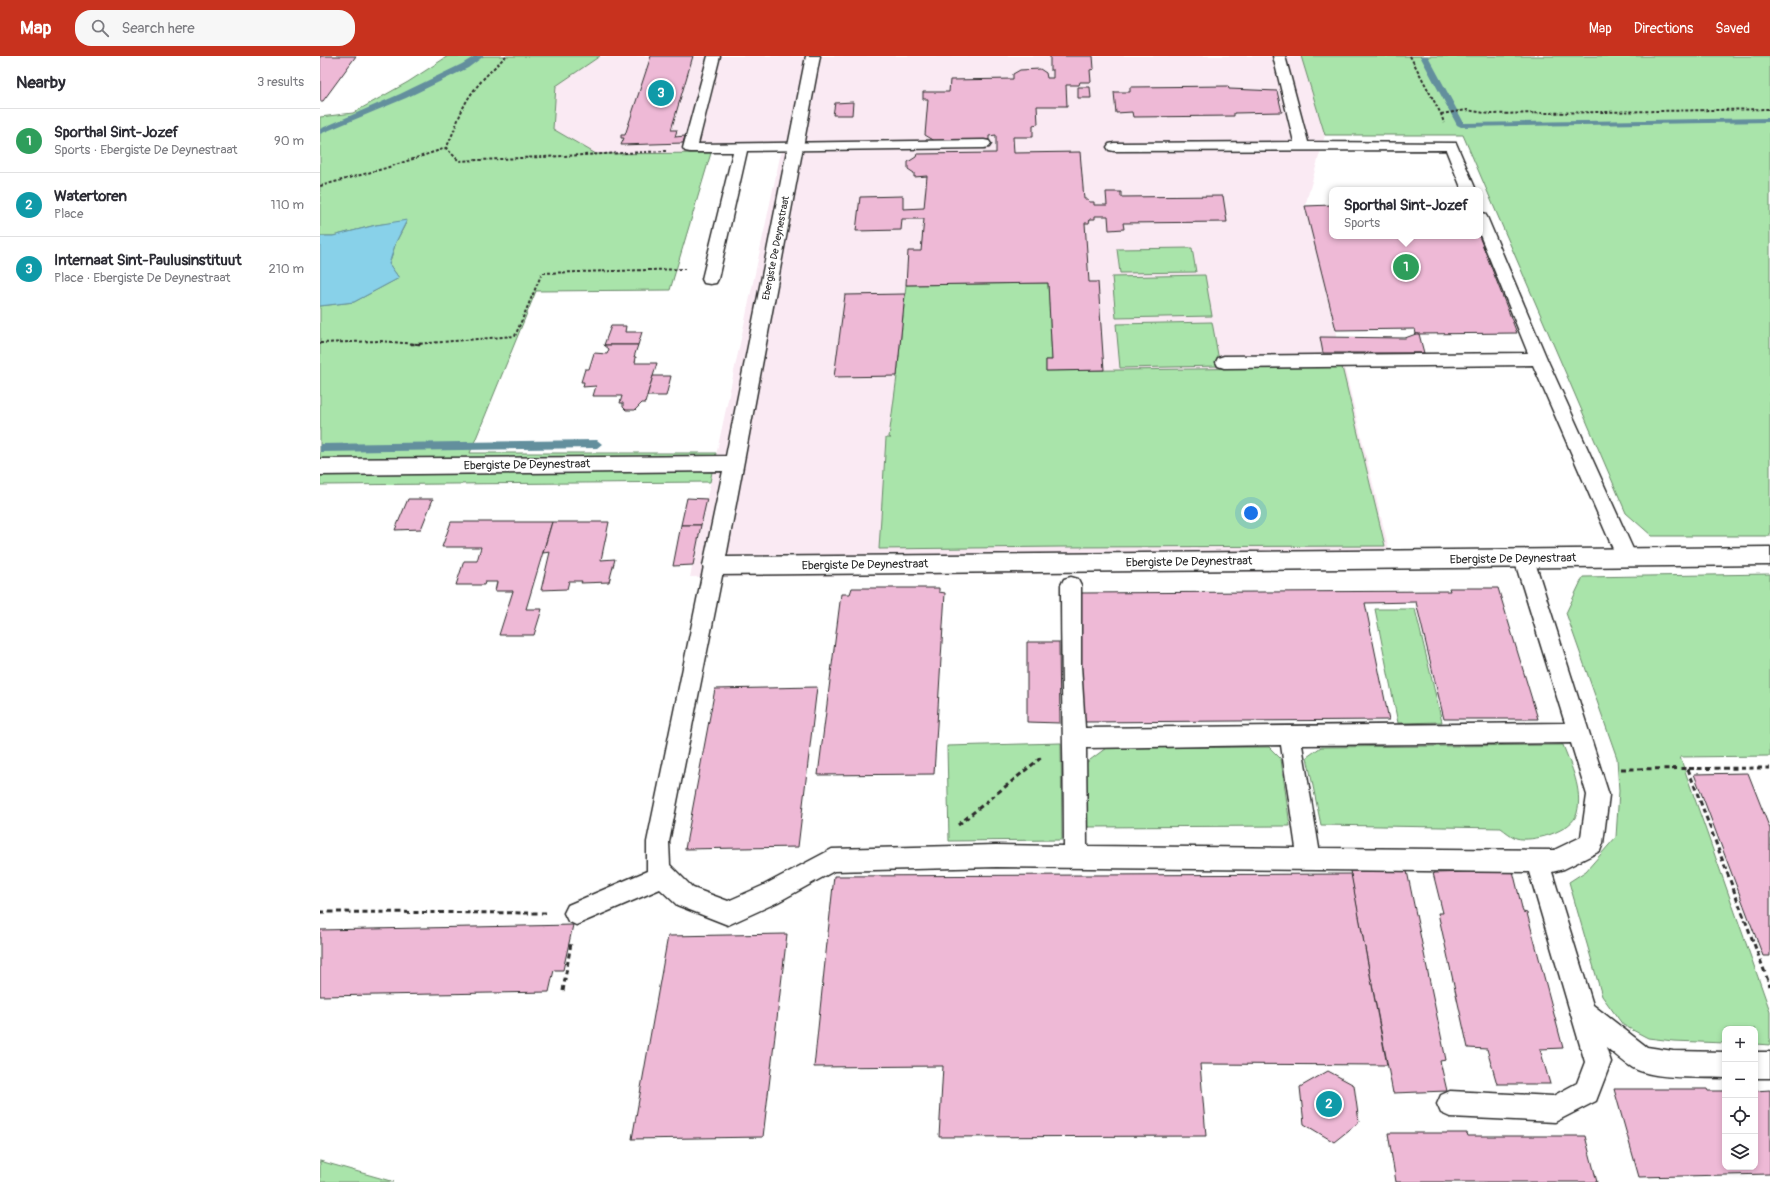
<!DOCTYPE html>
<html lang="en">
<head>
<meta charset="utf-8">
<style>
  body { margin:0; font-family:Pangolin,sans-serif; background:#f7f7f7; color:#2b2b33 }
  .controls { position:absolute; right:12px; bottom:12px; display:grid; overflow:hidden; border-radius:8px; box-shadow:0 2px 6px #0003 }
  .controls button { width:36px; height:36px; display:grid; place-items:center; padding:0; border:0; border-bottom:1px solid #e1e1e2; background:#fff; color:#2b2b33; font:20px sans-serif }
  .you { position:absolute; left:931px; top:457px; width:14px; height:14px; margin:-10px; border:3px solid #fff; border-radius:50%; background:#1a73e8; box-shadow:0 0 0 6px #1a73e833 }
  .badge { display:grid; place-items:center; width:26px; height:26px; border-radius:50%; background:#c8321e; color:#fff; font-size:13px; font-weight:700 }
  .pin { position:absolute; translate:-50% -50%; border:2px solid #fff; box-shadow:0 1px 4px #0006 }
  .popup { position:absolute; left:1009px; top:131px; width:154px; height:52px; box-sizing:border-box; display:grid; place-content:center; border-radius:8px; background:#fff; filter:drop-shadow(0 1px 3px #0005); font-size:13px; white-space:nowrap; color:#7c7c81 }
  .popup b { font-size:15px; color:#2b2b33 }
  .popup::after { content:''; position:absolute; left:50%; top:100%; margin-left:-8px; border:8px solid transparent; border-top-color:#fff }
  .list { margin:0; padding:0; list-style:none }
  h2 { display:flex; justify-content:space-between; align-items:center; height:52px; margin:0; padding:0 16px; font-size:17px }
  h2 small { font-size:13px; font-weight:400; color:#7c7c81 }
  .list li { display:grid; grid-template-columns:26px 1fr auto; gap:12px; align-items:center; box-sizing:border-box; height:64px; padding:0 16px; border-top:1px solid #e1e1e2 }
  .list b { display:block; font-size:15px; white-space:nowrap }
  .list p { margin:0; font-size:13px; white-space:nowrap; color:#7c7c81 }
  .list em { font-size:13px; font-style:normal; color:#7c7c81 }
  .icon { flex:none; width:22px; height:22px; fill:none; stroke:currentColor; stroke-width:2; stroke-linecap:round; stroke-linejoin:round }
  .map { position:relative; flex:none; width:1450px; height:1126px; overflow:hidden }
  header { display:flex; align-items:center; gap:24px; box-sizing:border-box; height:56px; padding:0 20px; background:#c8321e; color:#fff }
  header strong { font-size:19px }
  nav { display:flex; gap:22px; margin-inline-start:auto; font-size:14px }
  .search { width:280px; height:36px; background:#f7f7f7; display:flex; align-items:center; gap:10px; box-sizing:border-box; padding:0 14px; border-radius:16px; color:#7c7c81; font-size:15px }
  main { display:flex }
  aside { flex:1; background:#fff }
  .map>svg:first-child { display:block }
</style>
</head>
<body>
<header>
<strong>Map</strong>
<div class="search"><svg class="icon" aria-label="search" viewBox="0 0 24 24"><circle cx="10" cy="10" r="6"/><path d="M15 15l6 6"/></svg>Search here</div>
<nav><a>Map</a><a>Directions</a><a>Saved</a></nav>
</header>
<main>
<aside>
<h2>Nearby<small>3 results</small></h2>
<ul class="list">
<li><span class="badge" style="background:#2e9e5b">1</span><div><b>Sporthal Sint-Jozef</b><p>Sports · Ebergiste De Deynestraat</p></div><em>90 m</em></li>
<li><span class="badge" style="background:#0f9aa8">2</span><div><b>Watertoren</b><p>Place</p></div><em>110 m</em></li>
<li><span class="badge" style="background:#0f9aa8">3</span><div><b>Internaat Sint-Paulusinstituut</b><p>Place · Ebergiste De Deynestraat</p></div><em>210 m</em></li>
</ul>
</aside>
<div class="map">
<svg width="1450" height="1126" viewBox="0 0 1450 1126">
  <rect width="100%" height="100%" fill="#fff"/>
  <filter id="ink" filterUnits="userSpaceOnUse"><feTurbulence type="fractalNoise" baseFrequency=".025" numOctaves="2"/><feDisplacementMap in="SourceGraphic" scale="8" xChannelSelector="R" yChannelSelector="G"/><feConvolveMatrix kernelMatrix="1 2 1 2 8 2 1 2 1" color-interpolation-filters="sRGB"/></filter>
  <g filter="url(#ink)">
    <!-- built -->
    <path fill="#faeaf3" d="M245,0H981L1005,79L985,150L1074,514L370,521L461,96L276,98L198,69Z"/>
    <!-- green -->
    <g fill="#a9e4aa" stroke="#6a886a">
      <path d="M128,0H280L236,30L233,73L276,98L391,97L350,234L216,235L150,397H396L390,426L0,429V250L34,246L79,222L69,208L76,186L87,165L56,169L13,180H0V61L33,57L88,26Z"/>
      <path d="M981,0H1450V480H1332L1306,457L1143,79H1005Z"/>
      <path d="M872,192L876,216L800,217L797,193Z"/>
      <path d="M885,219L892,260L796,262L792,221Z"/>
      <path d="M728,227L732,304H726V315L1022,311L1065,490L741,491L559,493L566,382H571L569,381L577,320L586,229Z"/>
      <path d="M892,266L900,310L800,312L796,268Z"/>
      <path d="M1450,518V700L1360,701L1450,955V989L1435,988V973H1405V987L1353,985L1328,982L1303,969L1282,940L1249,826L1266,815L1296,781L1299,735L1297,702L1246,557L1263,521Z"/>
      <path d="M1095,553L1122,666L1078,667L1055,553Z"/>
      <path d="M741,687L742,784L629,785L627,690Z"/>
      <path d="M1243,689C1251,710 1263,734 1257,757C1253,775 1212,787 1196,782C1191,780 1185,775 1181,772L1001,769L987,701L1001,691Z"/>
      <path d="M949,691L961,703L970,770L767,771L766,707L786,692Z"/>
      <path d="M0,1105L74,1126H0Z"/>
    </g>
    <!-- water -->
    <path fill="#88d1e9" stroke="#638f9d" d="M87,164L76,186L69,208L79,222L34,246L0,250V180H13L56,169Z"/>
    <g fill="none" stroke-linecap="round" stroke-linejoin="round">
      <!-- stream -->
      <g fill="#638f9d" fill-rule="evenodd">
        <path d="M155,0H164L148,12L86,42L0,78V73L80,38L142,8Z"/>
        <path d="M1100,0H1108L1144,67L1450,62V66L1141,71L1137,69Z"/>
        <path d="M277,384L282,388L277,392L0,396V388Z"/>
      </g>
    </g>
    <!-- building -->
    <g fill="#eeb9d6" stroke="#2b2b2b">
      <path d="M0,0H36L3,45H0Z"/>
      <path d="M331,0H373L351,74H357L355,81L365,80L363,87L301,89L304,82H301V79H305Z"/>
      <path d="M730,0H773L774,13L770,14L771,26H760L759,29H746L747,50H717L718,68L713,69V81H693L694,97L760,96L764,143H768L769,146H774V149H787L786,136H801V141L903,140L907,166L803,167L804,173L789,174L788,160H775V163H770L769,167H765L769,226H778L784,314L726,315V304H732L728,227L586,229L588,195H601L604,163H582L581,174L536,175L540,141L583,140V153L604,152L607,120L594,121V117L588,113V106L596,101L597,98L676,97V79L669,80V84L615,85L605,79L608,43H603V36H629L630,24L693,23V18L700,14L720,13L726,17L727,22H733V14H730Z"/>
      <path d="M908,30L909,33L957,35L962,56L914,57V60L813,61L812,56L796,57L794,36H810V31Z"/>
      <path d="M758,31H770L771,42H758Z"/>
      <path d="M533,46L532,59H513L515,47Z"/>
      <path d="M1012,149V180H1159L1197,277L1099,278H1096L1095,273L1016,274L985,150Z"/>
      <path d="M585,238L577,320L514,321L525,239Z"/>
      <path d="M291,270H306L305,276H322L318,289H284Z"/>
      <path d="M1096,278H1099L1104,297H1003L1000,281L1085,282Z"/>
      <path d="M284,289H318L314,301H316L315,307H337L325,347H322L315,354H306L303,351V347H300L302,340H273L276,330L263,331L264,326H261L265,313H269L274,297L287,298L289,293Z"/>
      <path d="M333,320H351L346,340H327Z"/>
      <path d="M367,442L387,443L381,469H361Z"/>
      <path d="M88,443H113L101,473L75,474Z"/>
      <path d="M131,466H232L206,553H222L214,579H179L193,535H175L177,526H165L164,529H136L144,505H157L161,491H122Z"/>
      <path d="M232,466H289L281,504L295,503L289,526L261,527L262,525H249L247,533L221,534L230,496L223,497Z"/>
      <path d="M361,469H381L373,509L353,510Z"/>
      <path d="M532,532H619V536L625,537L614,718L498,719L521,538H530Z"/>
      <path d="M1129,532H1178L1218,663H1124L1096,546L1045,547L1069,664L763,666L759,537L1130,535Z"/>
      <path d="M707,586H739L740,667L707,666Z"/>
      <path d="M497,631L478,791L365,793L395,633Z"/>
      <path d="M1428,717L1450,773V900H1443L1374,718Z"/>
      <path d="M1030,815H1087L1126,1004L1120,1005L1127,1035L1073,1037Z"/>
      <path d="M1193,815L1203,856L1207,857L1243,992L1220,993L1230,1028H1177L1167,993L1148,992L1118,857H1123L1113,817Z"/>
      <path d="M1031,818L1067,1009L880,1008L886,1080L619,1081L623,1010L494,1011L514,820Z"/>
      <path d="M253,869L243,914H234L229,936L0,940V874Z"/>
      <path d="M467,878L443,1081L312,1083L348,880Z"/>
      <path d="M1008,1015L1034,1029L1039,1066L1014,1086L984,1068L980,1031Z"/>
      <path d="M1294,1033H1387L1388,1035H1405V1111H1435V1035L1450,1034V1118L1319,1121Z"/>
      <path d="M1068,1077H1147L1148,1080H1265L1277,1126H1076Z"/>
    </g>
    <g fill="none" stroke-linecap="round" stroke-linejoin="round">
      <!-- lane casing -->
      <g stroke="#2b2b2b" stroke-width="3">
        <g id="lane">
          <path d="M388,0H400L378,88L664,84L669,85L671,88L669,91L664,92L427,95L398,223L396,227L390,228L384,227L382,223L413,96H370L365,95L363,92Z"/>
          <path d="M953,0H965L988,86L1136,87L1156,134H1142L1126,94L794,95L789,94L787,91L789,88L794,87L974,86Z"/>
          <path d="M1160,156L1165,158L1167,161L1227,303L1317,502L1314,507L1307,510L1300,507L1297,502L1213,309L904,312L898,310L896,306L898,302L904,300L1208,297L1160,179Z"/>
          <path d="M1204,495L1211,498L1214,503L1289,739L1283,787L1280,795L1244,813L1232,816L1273,949L1327,991L1353,995L1405,996V1022C1381,1021 1334,1024 1313,1012C1303,1006 1295,998 1286,991L1291,1006L1276,1045L1235,1066L1130,1061L1121,1057L1117,1048L1121,1039L1130,1035L1233,1040L1257,1027L1265,1006L1209,816L676,811L514,815L458,846L408,869L357,849L340,833L256,869L248,865L244,857L248,849L327,815V786L384,510L387,504L394,502L401,504L404,510L349,786L350,809L373,832L408,845L442,830L512,793L676,789L744,790C744,703 741,616 741,529L744,523L751,521L758,523L761,529V609L765,672L1245,667L1194,503L1197,498ZM1251,687L1267,739L1261,781L1234,794L999,792L982,689ZM961,689L976,792L767,790L766,692Z"/>
          <rect x="1435" y="996" width="15" height="26"/>
        </g>
      </g>
      <!-- street casing -->
      <g stroke="#2b2b2b" stroke-width="3">
        <path id="street" d="M486,0H500L406,501L1450,491V509L394,519L386,516L383,510L403,415L0,419V403L406,400Z"/>
      </g>
      <!-- path-far2 -->
      <g stroke="#2b2b2b" stroke-width="2" stroke-dasharray="3 2" stroke-linecap="butt">
        <path d="M186,0C170,16 153,31 143,52C137,65 133,79 126,92L139,105L346,95"/>
        <path d="M1090,0L1121,58L1124,67"/>
        <path d="M1121,58L1147,54L1170,58L1450,53"/>
        <path d="M0,130L66,112L126,92"/>
        <path d="M0,287L59,285L97,288L195,280L222,217L365,213"/>
      </g>
      <!-- path-far1 -->
      <path stroke="#2b2b2b" stroke-width="2.5" stroke-dasharray="3.5 3" stroke-linecap="butt" d="M91,288H103"/>
      <!-- path -->
      <g stroke="#2b2b2b" stroke-width="3" stroke-dasharray="5 3.5" stroke-linecap="butt">
        <path d="M1301,713L1450,712"/>
        <path d="M1368,713L1450,930"/>
        <path d="M638,769L723,700"/>
        <path d="M0,856L227,857"/>
        <path d="M243,935L251,887"/>
      </g>
      <!-- lane -->
      <use href="#lane" fill="#fff" fill-rule="evenodd"/>
      <!-- street -->
      <use href="#street" fill="#fff" fill-rule="evenodd"/>
    </g>
  </g>
  <g text-anchor="middle" dominant-baseline="central" stroke-width="3" stroke-linejoin="round" paint-order="stroke">
    <!-- far-street labels -->
    <g font-size="10" fill="#2b2b2b" stroke="#fff">
      <text transform="translate(456 192) rotate(-79)">Ebergiste De Deynestraat</text>
    </g>
    <!-- street labels -->
    <g font-size="12" fill="#2b2b2b" stroke="#fff">
      <text transform="translate(207 409) rotate(-1)">Ebergiste De Deynestraat</text>
      <text transform="translate(1193 503) rotate(-1)">Ebergiste De Deynestraat</text>
      <text transform="translate(869 506) rotate(-1)">Ebergiste De Deynestraat</text>
      <text transform="translate(545 509) rotate(-1)">Ebergiste De Deynestraat</text>
    </g>
  </g>
</svg>
<div class="controls">
<button>+</button>
<button>−</button>
<button><svg class="icon" aria-label="locate" viewBox="0 0 24 24"><circle cx="12" cy="12" r="6"/><path d="M12 2v4M12 18v4M2 12h4M18 12h4"/></svg></button>
<button><svg class="icon" aria-label="layers" viewBox="0 0 24 24"><path d="M12 4l9 5-9 5-9-5zM3 14l9 5 9-5"/></svg></button>
</div>
<div class="you"></div>
<div class="pin badge" style="left:1086px;top:211px;background:#2e9e5b">1</div>
<div class="popup"><b>Sporthal Sint-Jozef</b>Sports</div>
<div class="pin badge" style="left:1009px;top:1048px;background:#0f9aa8">2</div>
<div class="pin badge" style="left:341px;top:37px;background:#0f9aa8">3</div>
</div>
</main>
</body>
</html>
